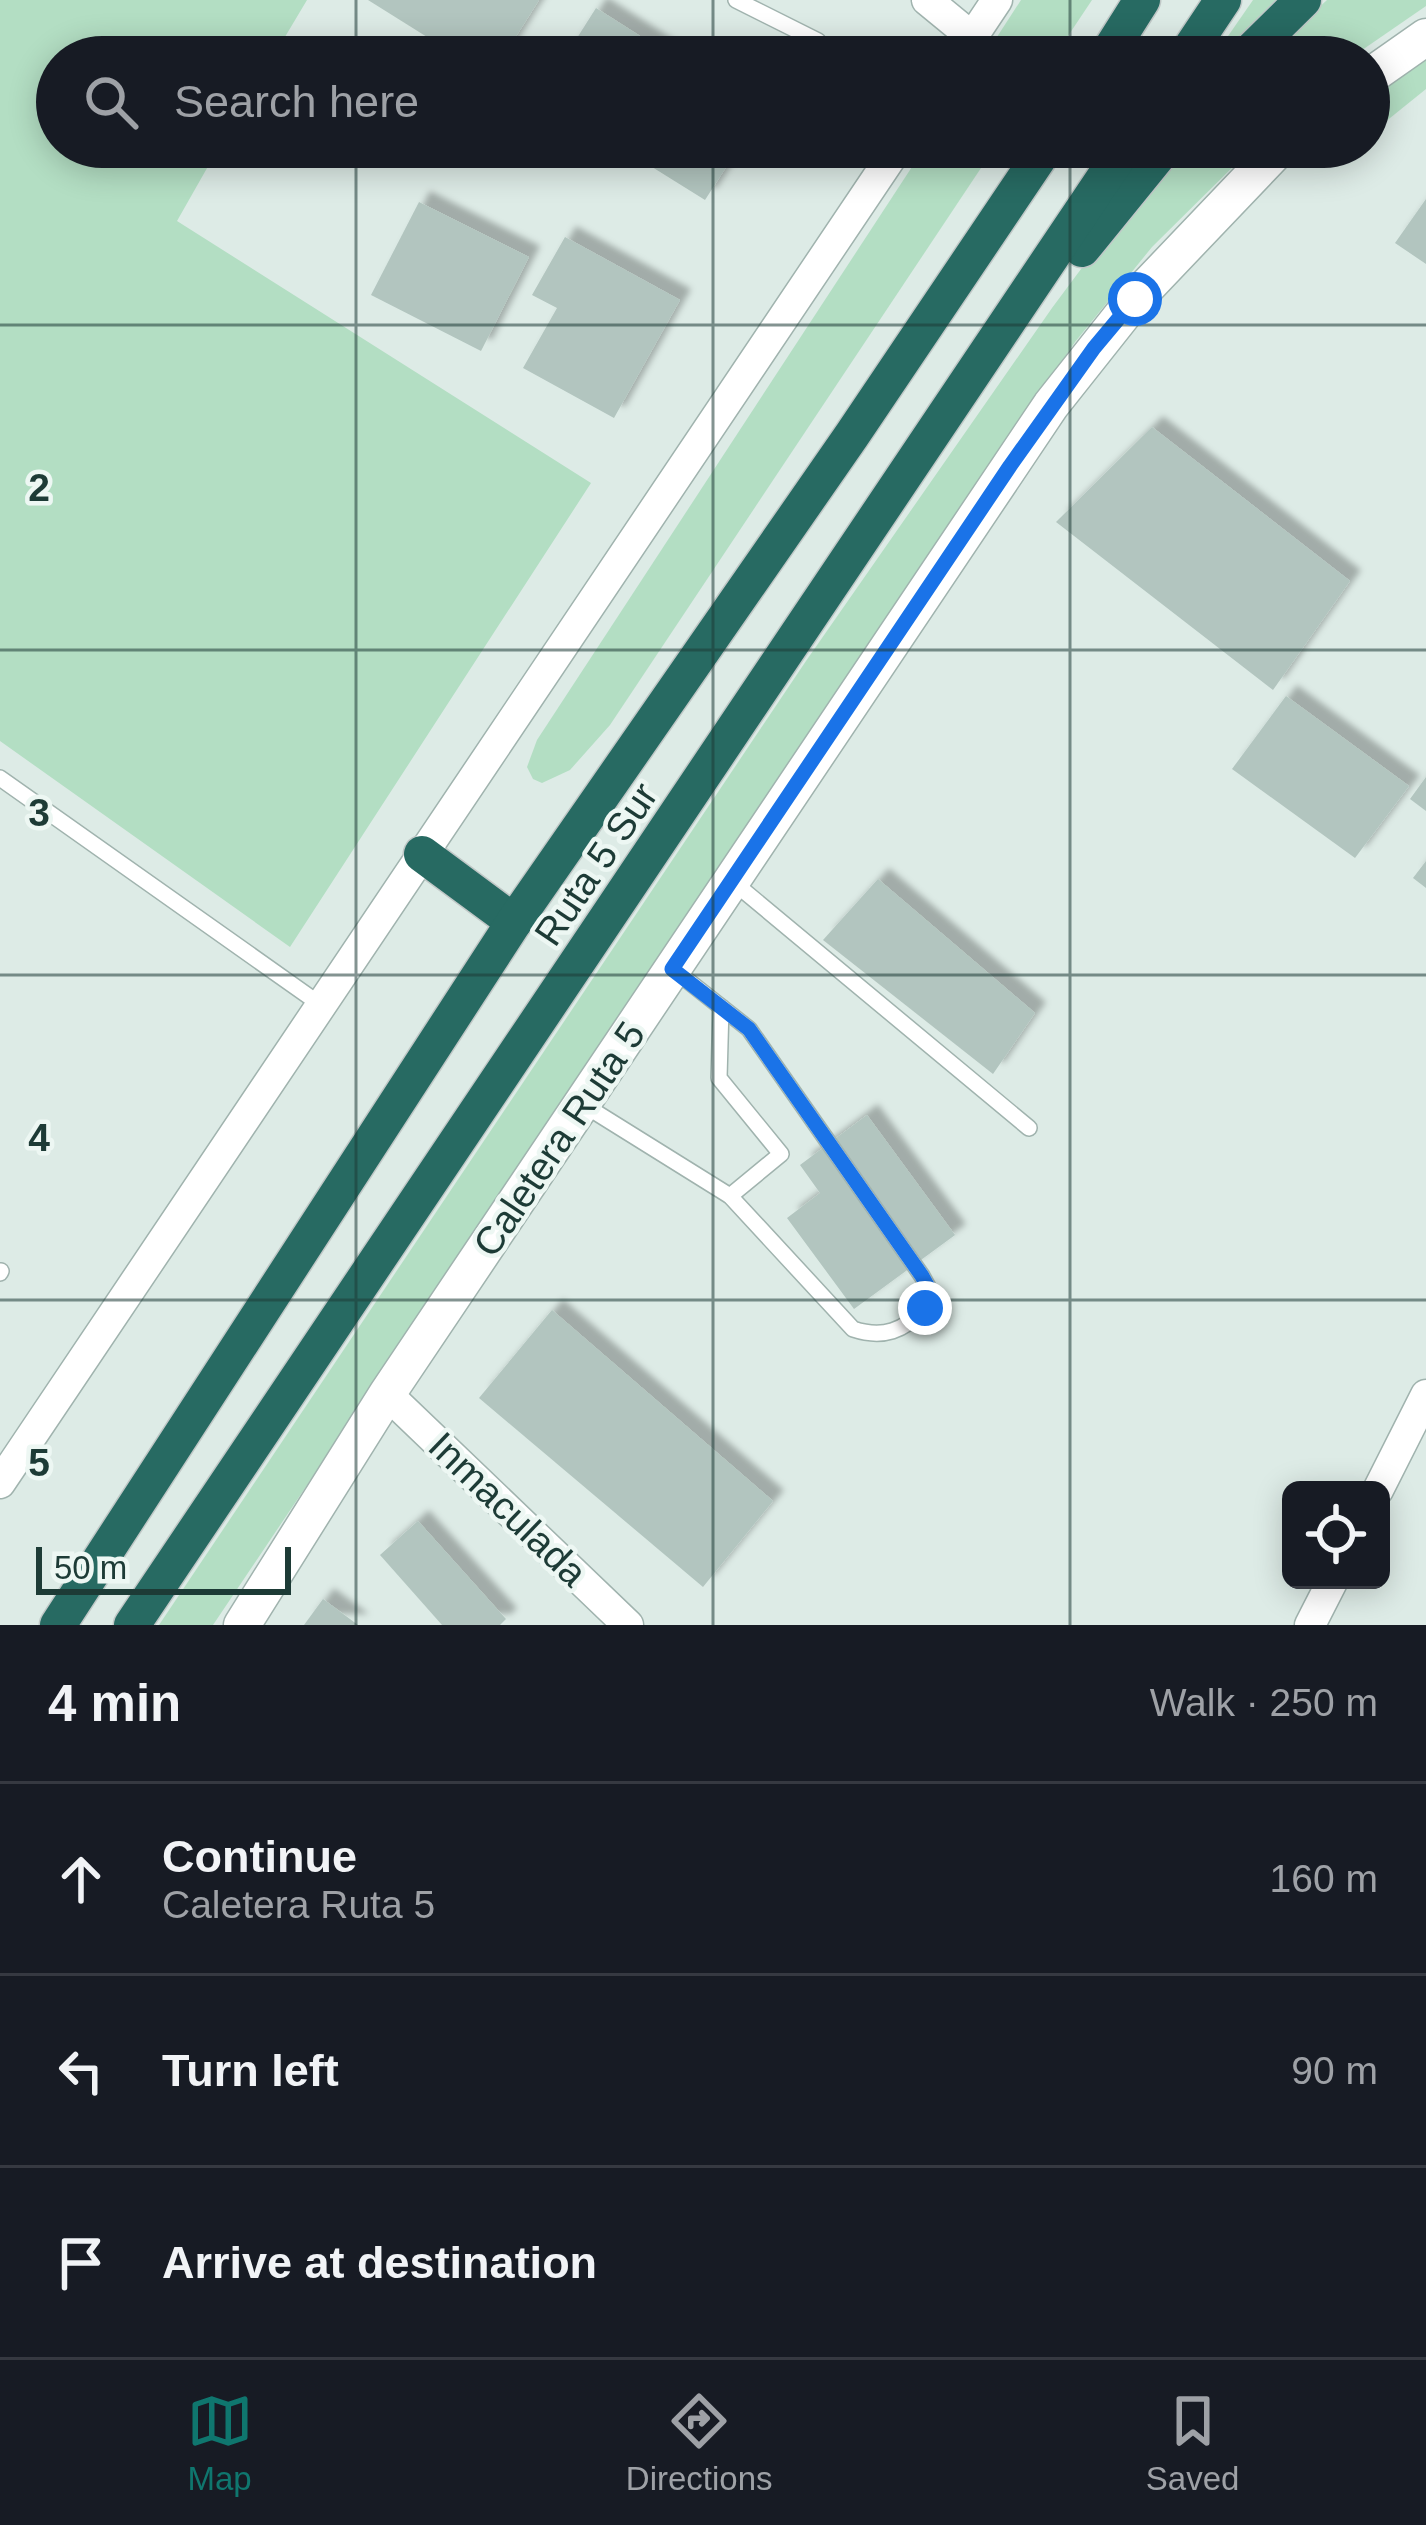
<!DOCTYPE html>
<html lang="en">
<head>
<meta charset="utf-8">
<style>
  body { margin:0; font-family:Arial,sans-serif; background:#242831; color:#f1f3f6 }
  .controls { position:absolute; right:36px; bottom:36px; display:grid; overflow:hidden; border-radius:18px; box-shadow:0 6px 30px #0003 }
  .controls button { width:108px; height:108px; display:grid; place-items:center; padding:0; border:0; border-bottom:3px solid #363941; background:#171b24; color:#f1f3f6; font:60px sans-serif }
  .scale { position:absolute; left:36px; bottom:30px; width:255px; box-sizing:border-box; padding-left:12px; border:6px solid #1d3b36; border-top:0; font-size:33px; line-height:42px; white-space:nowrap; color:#1d3b36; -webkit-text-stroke:9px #edf7f3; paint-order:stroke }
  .stop { position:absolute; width:36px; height:36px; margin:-27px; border:9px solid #1a73e8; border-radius:50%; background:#fff }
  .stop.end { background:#1a73e8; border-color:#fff; box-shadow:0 3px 12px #0008 }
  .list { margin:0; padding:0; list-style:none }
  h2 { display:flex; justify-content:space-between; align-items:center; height:156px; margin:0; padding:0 48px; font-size:51px }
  h2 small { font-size:39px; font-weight:400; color:#9ea1a6 }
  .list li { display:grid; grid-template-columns:78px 1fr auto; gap:36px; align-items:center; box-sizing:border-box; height:192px; padding:0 48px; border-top:3px solid #363941 }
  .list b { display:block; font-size:45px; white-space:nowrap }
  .list p { margin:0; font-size:39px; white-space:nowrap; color:#9ea1a6 }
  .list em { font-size:39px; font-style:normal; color:#9ea1a6 }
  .icon { flex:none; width:66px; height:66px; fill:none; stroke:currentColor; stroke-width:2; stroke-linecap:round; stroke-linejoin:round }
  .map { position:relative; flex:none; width:1426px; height:1625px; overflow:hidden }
  .search { position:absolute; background:#171b24; box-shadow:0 6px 30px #0003; left:36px; right:36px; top:36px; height:132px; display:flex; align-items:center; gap:30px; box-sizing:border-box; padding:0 42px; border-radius:66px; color:#9ea1a6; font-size:45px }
  .sheet { height:732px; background:#171b24 }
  nav { display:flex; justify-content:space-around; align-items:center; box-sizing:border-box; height:168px; border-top:3px solid #363941; background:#171b24; font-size:33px; color:#9ea1a6 }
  nav a { display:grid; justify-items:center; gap:6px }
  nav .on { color:#0f766e }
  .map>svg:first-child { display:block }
</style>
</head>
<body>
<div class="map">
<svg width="1426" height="1625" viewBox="0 0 1426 1625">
  <defs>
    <filter id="shadow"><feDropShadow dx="11" dy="-11" stdDeviation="3" flood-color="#0004"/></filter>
  </defs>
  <rect width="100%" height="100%" fill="#ddebe6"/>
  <!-- green -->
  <g fill="#b3dec3">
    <path d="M0,0H307L273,57H57V147H219L177,221L591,483L290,947L0,741Z"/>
    <path d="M1021,0H1092L1054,57H984Z"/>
    <path d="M1253,0H1284L1227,50L1226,39Z"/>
    <path d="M1327,0H1426V6L1352,57H1265Z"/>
    <path d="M1426,59V89L1369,135V101Z"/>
    <path d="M925,147H995L610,725L570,770L542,783L533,779L527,767L537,740Z"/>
    <path d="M1182,147H1253L1152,247L1075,342L213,1625H159L806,661L1052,308L1116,222Z"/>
  </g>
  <!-- building -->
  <g fill="#b2c5bf" filter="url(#shadow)">
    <path d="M368,0H539L503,57H459Z"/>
    <path d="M596,8L673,57H565Z"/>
    <path d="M620,147H739L705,200Z"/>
    <path d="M1426,199V264L1395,243Z"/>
    <path d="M419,202L529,257L481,351L371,295Z"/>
    <path d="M565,237L680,300L614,418L523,368L557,308L532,295Z"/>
    <path d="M1152,427L1350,581L1273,690L1056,522Z"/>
    <path d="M1286,696L1409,786L1355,858L1232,769Z"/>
    <path d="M1426,777V811L1410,799Z"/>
    <path d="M1426,861V888L1413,878Z"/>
    <path d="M878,879L1035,1013L993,1074L823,940Z"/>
    <path d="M867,1115L955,1235L854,1309L787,1218L820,1193L800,1165Z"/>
    <path d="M552,1310L773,1501L703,1587L479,1398Z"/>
    <path d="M418,1521L506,1619L500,1625H442L380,1555Z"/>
    <path d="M323,1599L358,1625H304Z"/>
  </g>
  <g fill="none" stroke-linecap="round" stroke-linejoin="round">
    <!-- service casing -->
    <g stroke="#a0b3ae" stroke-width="18">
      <g id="service">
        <path d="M736,0L818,41"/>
        <path d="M0,778L321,1005"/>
        <path d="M732,881L1029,1128"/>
        <path d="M721,1007L719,1078L781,1154L730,1196"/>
        <path d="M584,1105L730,1196L853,1329C883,1339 904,1331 925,1308L928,1287L922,1276L749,1029L673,969"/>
        <path d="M0,1273L1,1271"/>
      </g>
    </g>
    <!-- minor casing -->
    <g stroke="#a0b3ae" stroke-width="33">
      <g id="minor">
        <path d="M927,0L972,37"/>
        <path d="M959,57L997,0"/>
        <path d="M387,1394L628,1625"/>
        <path d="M0,1483L898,147"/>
        <path d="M1378,1490L1426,1395"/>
        <path d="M1310,1625L1333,1580"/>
      </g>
    </g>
    <!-- tertiary casing -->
    <g stroke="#a0b3ae" stroke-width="39">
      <g id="tertiary">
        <path d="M1369,77L1426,37"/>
        <path d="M242,1625L387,1394L1051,405L1135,299L1280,147"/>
      </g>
    </g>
    <!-- motorway casing -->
    <g stroke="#c0c8c7" stroke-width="39">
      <g id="motorway">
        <path d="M1106,57L1142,0"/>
        <path d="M1185,57L1223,0"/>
        <path d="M1245,57L1303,0"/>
        <path d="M1082,249L1165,147"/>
        <path d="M422,854L514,922"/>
        <path d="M58,1625L514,922L852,435L1046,147"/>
        <path d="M132,1625L1125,147"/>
      </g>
    </g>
    <!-- service -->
    <use href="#service" stroke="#fff" stroke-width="15"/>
    <!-- minor -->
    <use href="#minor" stroke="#fff" stroke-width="30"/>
    <!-- tertiary -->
    <use href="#tertiary" stroke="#fff" stroke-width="36"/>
    <!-- motorway -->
    <use href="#motorway" stroke="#276a62" stroke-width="36"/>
  </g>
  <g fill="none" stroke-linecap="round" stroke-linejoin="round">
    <!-- route -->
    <path stroke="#1a73e8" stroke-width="15" d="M925,1308L928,1287L922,1276L749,1029L672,969L1010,466L1094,348L1135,299"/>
  </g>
  <!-- grid -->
  <path fill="none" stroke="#1d3b36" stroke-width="3" stroke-opacity="0.55" d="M356,0V57M713,0V57M1070,0V57M356,147V1625M713,147V1625M1070,147V1625M0,325H1426M0,650H1426M0,975H1426M0,1300H1426"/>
  <g text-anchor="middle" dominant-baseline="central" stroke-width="9" stroke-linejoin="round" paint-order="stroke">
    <!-- street labels -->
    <g font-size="39" fill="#1d3b36" stroke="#edf7f3">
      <text transform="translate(596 864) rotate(-56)">Ruta 5 Sur</text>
      <text transform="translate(559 1139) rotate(-56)">Caletera Ruta 5</text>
      <text transform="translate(508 1509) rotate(44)">Inmaculada</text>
    </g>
  </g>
  <g font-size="39" text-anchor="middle" font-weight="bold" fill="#1d3b36" stroke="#edf7f3" stroke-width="9" stroke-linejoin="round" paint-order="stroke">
    <text x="39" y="501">2</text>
    <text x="39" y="826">3</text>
    <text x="39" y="1151">4</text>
    <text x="39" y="1476">5</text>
  </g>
</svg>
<div class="controls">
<button><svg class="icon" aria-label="locate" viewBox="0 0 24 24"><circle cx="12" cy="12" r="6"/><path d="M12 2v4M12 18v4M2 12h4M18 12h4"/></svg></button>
</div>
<div class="scale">50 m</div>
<div class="stop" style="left:1135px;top:299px"></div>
<div class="stop end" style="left:925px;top:1308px"></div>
<div class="search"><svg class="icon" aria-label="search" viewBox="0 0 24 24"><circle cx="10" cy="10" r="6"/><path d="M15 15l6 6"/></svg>Search here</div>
</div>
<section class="sheet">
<h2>4 min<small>Walk · 250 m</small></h2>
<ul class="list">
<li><svg class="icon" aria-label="ahead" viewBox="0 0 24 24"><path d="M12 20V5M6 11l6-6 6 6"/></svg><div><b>Continue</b><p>Caletera Ruta 5</p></div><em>160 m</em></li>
<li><svg class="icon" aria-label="left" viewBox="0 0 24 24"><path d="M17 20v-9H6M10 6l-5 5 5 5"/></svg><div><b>Turn left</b></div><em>90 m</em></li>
<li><svg class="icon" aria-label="arrive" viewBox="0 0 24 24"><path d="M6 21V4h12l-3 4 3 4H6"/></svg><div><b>Arrive at destination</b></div></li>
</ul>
</section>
<nav>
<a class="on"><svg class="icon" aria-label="map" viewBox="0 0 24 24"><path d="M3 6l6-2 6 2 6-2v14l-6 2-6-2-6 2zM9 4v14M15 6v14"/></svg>Map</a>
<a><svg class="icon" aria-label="directions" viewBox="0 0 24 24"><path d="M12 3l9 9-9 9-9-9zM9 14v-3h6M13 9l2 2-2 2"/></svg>Directions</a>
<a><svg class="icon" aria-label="saved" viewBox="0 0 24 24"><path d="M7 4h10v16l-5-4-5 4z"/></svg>Saved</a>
</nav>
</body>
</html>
